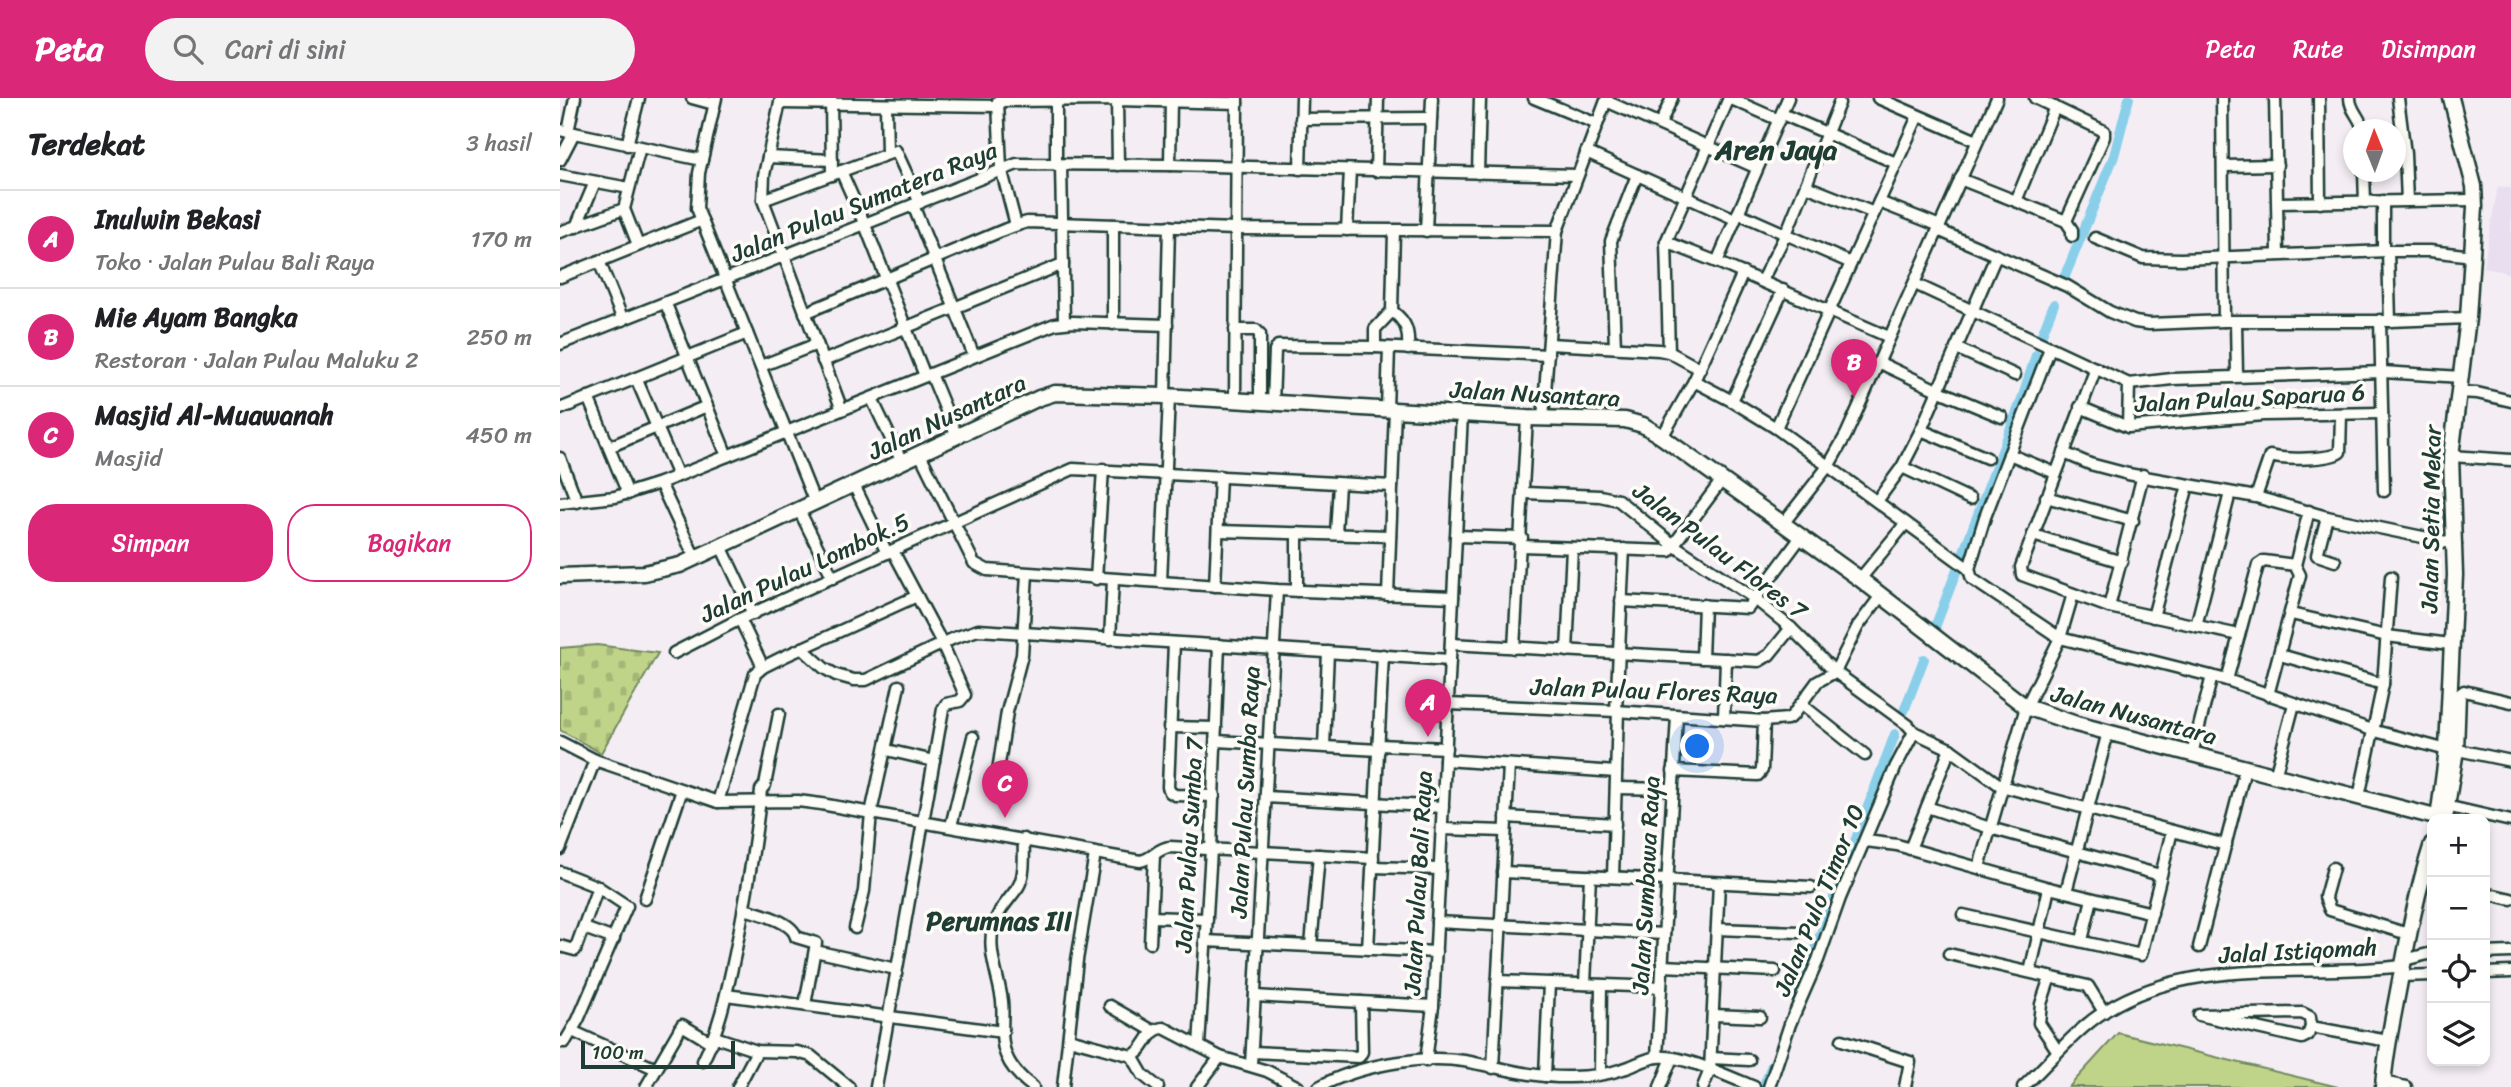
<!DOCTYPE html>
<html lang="id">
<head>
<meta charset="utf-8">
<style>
  body { margin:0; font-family:Sriracha,sans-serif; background:#f2f2f2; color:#202124 }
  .controls { position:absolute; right:21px; bottom:21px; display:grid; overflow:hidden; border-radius:14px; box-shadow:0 4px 10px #0003 }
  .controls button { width:63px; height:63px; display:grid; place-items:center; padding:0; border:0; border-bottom:2px solid #e0e0e0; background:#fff; color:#202124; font:35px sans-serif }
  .compass { position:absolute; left:1783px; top:21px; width:63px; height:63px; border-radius:50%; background:#fff; box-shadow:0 4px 10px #0003; rotate:359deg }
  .scale { position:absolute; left:21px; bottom:18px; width:154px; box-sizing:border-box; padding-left:7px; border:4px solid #1f3d34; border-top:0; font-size:19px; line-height:24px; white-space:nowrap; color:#1f3d34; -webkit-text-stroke:5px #fdfcf7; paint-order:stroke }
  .you { position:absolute; left:1138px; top:649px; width:24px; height:24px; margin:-18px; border:5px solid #fff; border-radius:50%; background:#1a73e8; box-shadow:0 0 0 10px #1a73e833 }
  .badge { display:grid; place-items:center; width:46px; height:46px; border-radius:50%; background:#db2777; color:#fff; font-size:23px; font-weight:700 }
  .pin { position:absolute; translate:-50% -58px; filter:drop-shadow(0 2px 4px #0008) }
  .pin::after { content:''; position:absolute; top:37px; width:24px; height:21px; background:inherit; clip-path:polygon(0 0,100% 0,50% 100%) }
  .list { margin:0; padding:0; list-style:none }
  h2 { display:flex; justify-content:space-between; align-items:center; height:91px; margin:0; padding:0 28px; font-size:30px }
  h2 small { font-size:23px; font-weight:400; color:#757577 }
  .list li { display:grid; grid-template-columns:46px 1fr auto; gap:21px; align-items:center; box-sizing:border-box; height:98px; padding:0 28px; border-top:2px solid #e0e0e0 }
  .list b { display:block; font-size:26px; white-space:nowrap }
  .list p { margin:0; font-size:23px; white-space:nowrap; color:#757577 }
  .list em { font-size:23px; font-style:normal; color:#757577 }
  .actions { display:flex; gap:14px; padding:21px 28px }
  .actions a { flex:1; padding:16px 0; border:2px solid #db2777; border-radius:28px; text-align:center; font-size:24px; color:#db2777 }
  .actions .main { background:#db2777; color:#fff }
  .icon { flex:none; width:38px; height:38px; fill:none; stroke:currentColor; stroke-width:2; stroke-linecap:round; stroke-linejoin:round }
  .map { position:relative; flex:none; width:1951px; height:989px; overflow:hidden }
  header { display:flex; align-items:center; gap:42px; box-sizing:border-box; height:98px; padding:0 35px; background:#db2777; color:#fff }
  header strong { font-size:33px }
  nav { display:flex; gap:38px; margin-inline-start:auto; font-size:24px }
  .search { width:490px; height:63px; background:#f2f2f2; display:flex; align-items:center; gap:18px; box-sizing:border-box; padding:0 24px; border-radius:38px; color:#757577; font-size:26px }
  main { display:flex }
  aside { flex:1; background:#fff }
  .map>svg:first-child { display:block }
</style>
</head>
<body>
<header>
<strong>Peta</strong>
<div class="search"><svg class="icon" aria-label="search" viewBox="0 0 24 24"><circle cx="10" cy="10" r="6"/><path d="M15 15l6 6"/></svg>Cari di sini</div>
<nav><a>Peta</a><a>Rute</a><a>Disimpan</a></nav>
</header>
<main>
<aside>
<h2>Terdekat<small>3 hasil</small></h2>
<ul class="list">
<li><span class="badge">A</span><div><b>Inulwin Bekasi</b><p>Toko · Jalan Pulau Bali Raya</p></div><em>170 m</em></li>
<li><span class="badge">B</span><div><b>Mie Ayam Bangka</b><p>Restoran · Jalan Pulau Maluku 2</p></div><em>250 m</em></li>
<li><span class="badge">C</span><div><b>Masjid Al-Muawanah</b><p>Masjid</p></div><em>450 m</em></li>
</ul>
<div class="actions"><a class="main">Simpan</a><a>Bagikan</a></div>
</aside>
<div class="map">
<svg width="1951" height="989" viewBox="0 0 1951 989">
  <defs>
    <pattern id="cemetery-stones" width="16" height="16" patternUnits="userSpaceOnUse" patternTransform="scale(1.75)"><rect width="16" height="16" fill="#c0d489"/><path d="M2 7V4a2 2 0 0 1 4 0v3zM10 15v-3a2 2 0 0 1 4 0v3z" fill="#a5b777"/></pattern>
  </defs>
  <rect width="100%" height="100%" fill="#f4eef4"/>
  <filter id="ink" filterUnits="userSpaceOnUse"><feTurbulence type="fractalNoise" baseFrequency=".0143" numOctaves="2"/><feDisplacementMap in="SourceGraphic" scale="14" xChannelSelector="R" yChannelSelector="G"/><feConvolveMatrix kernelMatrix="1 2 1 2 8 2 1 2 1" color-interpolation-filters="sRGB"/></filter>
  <g filter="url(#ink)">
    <!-- built -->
    <path fill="#e9def0" d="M1938,88L1951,90V176L1923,169Z"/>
    <!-- grass -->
    <path fill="#c0d489" stroke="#70885e" stroke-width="2" d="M1558,935L1778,989H1509Z"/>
    <!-- cemetery -->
    <path fill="url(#cemetery-stones)" stroke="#70885e" stroke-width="2" d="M37,547L98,555L41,655L0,632V550Z"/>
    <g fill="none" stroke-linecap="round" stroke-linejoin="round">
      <!-- canal -->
      <g stroke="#89cfea" stroke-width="10">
        <path d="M1503,183L1554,58L1569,0"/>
        <path d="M1480,241L1494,206"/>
        <path d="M1374,532L1463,298L1476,257"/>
        <path d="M1344,613L1364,561"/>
        <path d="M1236,902L1335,636"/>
        <path d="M1204,987L1212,967"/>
      </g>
      <!-- street casing -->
      <g stroke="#1f3d34" stroke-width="15">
        <g id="street">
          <path d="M132,0L154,6"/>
          <path d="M156,0L139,75L137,110L255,405"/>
          <path d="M221,0L204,77L203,102L282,312"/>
          <path d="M271,0L272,77"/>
          <path d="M496,0V67"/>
          <path d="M974,0L1037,26"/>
          <path d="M1228,0L1157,164L1329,239"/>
          <path d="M1318,0L1417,43"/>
          <path d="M1475,0L1544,33V39L1506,123"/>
          <path d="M1662,0L1664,223"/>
          <path d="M1715,0L1718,156"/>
          <path d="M1759,0L1760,105"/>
          <path d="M1790,0C1790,13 1801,19 1803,32"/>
          <path d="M1838,0L1845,56L1847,103"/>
          <path d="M557,2L558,67"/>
          <path d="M438,3L557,2L677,5"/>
          <path d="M1046,3L1197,70"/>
          <path d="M438,4L441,70L456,127"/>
          <path d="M220,5L438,8"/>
          <path d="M326,7L327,56"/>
          <path d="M1222,16L1336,65"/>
          <path d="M741,21L871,20"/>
          <path d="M1100,26L1112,0"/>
          <path d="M0,32L142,62"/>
          <path d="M8,34L15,0"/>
          <path d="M67,47L79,0"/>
          <path d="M1026,54L1175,121"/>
          <path d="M208,59L272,62"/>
          <path d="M0,62L14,35"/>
          <path d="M501,67L504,224"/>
          <path d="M610,67L611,1"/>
          <path d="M1664,68L1717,67"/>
          <path d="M740,71L742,0"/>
          <path d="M281,73L305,127L365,278"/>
          <path d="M816,73L818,0"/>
          <path d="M1804,74L1805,104"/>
          <path d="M918,75L920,0"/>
          <path d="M0,77L69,90"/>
          <path d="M1400,81L1506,123L1512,132V138"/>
          <path d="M1246,88L1314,115"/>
          <path d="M203,102L336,53L360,105"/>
          <path d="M1456,103L1495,9"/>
          <path d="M1319,104L1380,128"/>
          <path d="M1718,105L1913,102"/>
          <path d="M353,107L414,258"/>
          <path d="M1178,115L1291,165"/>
          <path d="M553,127V226"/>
          <path d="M16,129L35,84"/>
          <path d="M787,132L790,72"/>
          <path d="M1378,132L1507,188L1550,214L1575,224L1589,226L1664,223H1830L1908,220"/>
          <path d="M866,133L872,0"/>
          <path d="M0,134L64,111"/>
          <path d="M1535,140L1583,160L1621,161L1828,153H1870L1913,158"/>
          <path d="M1106,144L1157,164"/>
          <path d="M78,147L64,111L80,49"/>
          <path d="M1823,153V103"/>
          <path d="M1828,153L1830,223"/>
          <path d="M39,163L63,222"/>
          <path d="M0,179L142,122"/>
          <path d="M1202,182L1226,136L1279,5"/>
          <path d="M1355,186L1569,286L1612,281L1823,274L1901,279"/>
          <path d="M106,206L167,358"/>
          <path d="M832,213C847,224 849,234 848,251"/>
          <path d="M245,215L446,131L467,124L676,131L997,133"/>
          <path d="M1820,222L1824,393"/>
          <path d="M1676,224L1677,278"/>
          <path d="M675,232H696L700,236V304"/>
          <path d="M0,246L457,66L610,67L1017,77"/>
          <path d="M989,246L1099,252L1109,254L1140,271"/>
          <path d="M815,249V231L832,213L834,133"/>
          <path d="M1055,249L1051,143L1077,77"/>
          <path d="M1396,250L1455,277"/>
          <path d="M1490,250L1425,419L1409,471L1412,481L1500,540L1667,582L1815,633L1887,652"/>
          <path d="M1109,254L1106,144L1169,0L1219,22"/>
          <path d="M263,263L503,166"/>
          <path d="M1318,264L1377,292L1442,319"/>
          <path d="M201,268L257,246"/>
          <path d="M1536,270L1461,469L1462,477L1549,509L1679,537"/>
          <path d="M371,276L397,339"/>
          <path d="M76,280L118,378"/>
          <path d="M1134,283L1172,303L1216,330L1409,471"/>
          <path d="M1898,294L1917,295L1951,303"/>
          <path d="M605,298L609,128"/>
          <path d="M28,299L68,396"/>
          <path d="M312,301L342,364"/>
          <path d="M675,302L677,0"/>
          <path d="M1172,303L1223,192"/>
          <path d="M713,305L715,253L718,248L815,249L988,257"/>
          <path d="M1520,309L1568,329L1703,317L1822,315"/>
          <path d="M0,311L187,235"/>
          <path d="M827,311L829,250"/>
          <path d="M983,321L997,133L1047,0"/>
          <path d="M1568,329L1569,286"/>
          <path d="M1216,330L1358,18"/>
          <path d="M1361,332L1427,360"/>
          <path d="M1102,339L1134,283L1183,175"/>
          <path d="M49,349L147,308"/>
          <path d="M1504,355L1530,366L1568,376L1696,399L1767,419L1896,446"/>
          <path d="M360,356L414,465L427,472L717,492L893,499"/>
          <path d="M1449,356L1495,375"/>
          <path d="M1891,358L1951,362"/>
          <path d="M0,360L17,404"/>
          <path d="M1342,369L1410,401"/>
          <path d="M100,385L135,460"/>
          <path d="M294,387L327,455"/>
          <path d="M965,395L1040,398L1058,402L1115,448L1194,500L1231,530L1275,574L1348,627L1354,634L1390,651L1441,688L1666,747"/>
          <path d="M1486,399L1573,423"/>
          <path d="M1696,399L1710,358C1723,362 1770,362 1780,354L1781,316"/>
          <path d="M1317,403L1342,369L1361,332L1436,158"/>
          <path d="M0,405L55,399L100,385L495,226L513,224L607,227"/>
          <path d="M239,412L273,480"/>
          <path d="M1767,419L1757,457L1775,463"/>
          <path d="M1222,427L1269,367L1286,337L1437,0"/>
          <path d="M658,433L830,438"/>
          <path d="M776,436L779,386"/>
          <path d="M1473,437L1562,464"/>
          <path d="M896,438L962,440"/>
          <path d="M161,448L193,516"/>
          <path d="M961,448L1109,453L1162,382"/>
          <path d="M536,481L543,371"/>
          <path d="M1300,481L1346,425"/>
          <path d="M601,484L609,299"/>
          <path d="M655,488L660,378"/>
          <path d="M737,493V435"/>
          <path d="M828,497L835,311"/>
          <path d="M1061,503L1188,510L1241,439"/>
          <path d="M1549,509L1583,377"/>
          <path d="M1731,516L1827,538L1890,546"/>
          <path d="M1593,519L1628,387"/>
          <path d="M180,521L203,569"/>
          <path d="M1636,528L1670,395"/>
          <path d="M550,541L553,482"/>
          <path d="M614,545L608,689L610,694L615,697L654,698"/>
          <path d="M891,546L1199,563L1209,557L1231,530"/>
          <path d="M242,550L264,570L276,577L294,582H306L394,540L418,532L890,562"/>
          <path d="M954,550L967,320"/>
          <path d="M1007,553L1012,450"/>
          <path d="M114,555L180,521L513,371L832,388"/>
          <path d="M1720,557L1823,586"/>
          <path d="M1142,560L1144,507"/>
          <path d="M1667,582L1698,467L1704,463L1735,467"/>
          <path d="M1708,597L1740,477L1735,467L1749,413"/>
          <path d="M888,606L1056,613L1204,623L1227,621L1232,618L1257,584L1275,574L1298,528L1320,499"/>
          <path d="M1241,606L1305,657"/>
          <path d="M1056,613L1064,451"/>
          <path d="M1164,620L1166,561"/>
          <path d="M609,629L656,630"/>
          <path d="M656,643L819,652"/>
          <path d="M0,644L35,662L158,704L238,703L261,706L580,763C593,761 597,750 610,749L813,760"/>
          <path d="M819,647L886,650"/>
          <path d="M764,648L768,554"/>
          <path d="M327,652L374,663"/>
          <path d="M1898,652L1951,663"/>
          <path d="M1632,656L1652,578"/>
          <path d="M885,662L1056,674"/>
          <path d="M1113,673L1198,677L1202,672L1204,623"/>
          <path d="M1715,678L1734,606"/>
          <path d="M436,686L447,614L462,557L467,476"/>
          <path d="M1056,690L1112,691"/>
          <path d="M706,699L883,709"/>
          <path d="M1799,699L1823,586L1831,479"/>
          <path d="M158,704L195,576L203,569L223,559L357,498"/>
          <path d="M1367,709L1430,730L1600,777"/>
          <path d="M1890,709L1951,723"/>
          <path d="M946,719L1055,726"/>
          <path d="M1887,721L1898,652L1900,596L1904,593L1951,604"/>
          <path d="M391,728L413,639"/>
          <path d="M882,731L945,733"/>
          <path d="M464,741C463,756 466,776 458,789C449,802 437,813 433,829C427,854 439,879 442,903C444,920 439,940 446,957C451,970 462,981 473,989"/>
          <path d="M1306,743L1337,747L1489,790L1592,815"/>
          <path d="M0,751L35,662"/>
          <path d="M1350,751L1390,651"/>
          <path d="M813,769L880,771"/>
          <path d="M1419,769L1466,609L1500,540L1513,496"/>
          <path d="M1773,770L1765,799L1770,812L1848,836"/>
          <path d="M0,774L38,789L67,808L18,922L5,944H0"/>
          <path d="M943,774L1251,789"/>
          <path d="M1053,779L1058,613"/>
          <path d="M1506,794L1548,634"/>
          <path d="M1925,795L1951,801"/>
          <path d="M85,801L122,692"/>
          <path d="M184,811C199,815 233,824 236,839L256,845L245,907"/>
          <path d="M1403,817L1581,857L1612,733"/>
          <path d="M591,819L647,821"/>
          <path d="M877,824L1104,836"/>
          <path d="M24,830L54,841"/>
          <path d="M295,830L304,793L311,715L339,588"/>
          <path d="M1157,831L1238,834"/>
          <path d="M1522,842L1532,801"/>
          <path d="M645,843L876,854"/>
          <path d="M590,845L594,757"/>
          <path d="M0,848L15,852L38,789"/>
          <path d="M751,848L759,757"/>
          <path d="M1639,849L1685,671"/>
          <path d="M808,851L823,557"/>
          <path d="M255,853L336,871"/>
          <path d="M1925,855L1951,854"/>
          <path d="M1389,856L1528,888L1544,914"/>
          <path d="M1844,862L1872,855"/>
          <path d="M1102,868L1215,873"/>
          <path d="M1470,874L1489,790"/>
          <path d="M1925,875L1951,874"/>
          <path d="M1841,878L1872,877"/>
          <path d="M1490,879L1481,906L1479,925L1497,952"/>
          <path d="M937,883L1101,889"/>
          <path d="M1025,886L1030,778"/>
          <path d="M166,897L443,934"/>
          <path d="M695,898L873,908"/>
          <path d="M550,908L593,933"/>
          <path d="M1742,915L1750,919L1751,929L1748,937L1742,940L1639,917Z"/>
          <path d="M1154,917L1200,919"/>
          <path d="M1751,929L1828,943"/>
          <path d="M12,933L96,971"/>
          <path d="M155,939L197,953L237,954L251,958L289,989"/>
          <path d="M509,941L572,958C587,952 587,930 604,930L660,959L707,973L738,989"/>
          <path d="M1282,942L1350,964L1345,989"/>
          <path d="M639,948L651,752L659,547"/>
          <path d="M692,954L799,959L802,954L801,904"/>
          <path d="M572,958L583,977L598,989"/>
          <path d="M1097,959L1117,618"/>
          <path d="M1151,960L1189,962"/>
          <path d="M143,963C160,929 167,893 175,856C186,801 195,747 201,692L205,687L219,616"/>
          <path d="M866,963L873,908L902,316"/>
          <path d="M691,967L717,492"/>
          <path d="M933,970L949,667"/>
          <path d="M1040,976L1041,887"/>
          <path d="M985,978L989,885"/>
          <path d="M1823,984L1846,989"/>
          <path d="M86,989L122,927L152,945"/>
          <path d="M178,989L197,953"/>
          <path d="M316,989L383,611L386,606L400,603L405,597L382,545L333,453"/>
          <path d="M503,989L517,862L535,756"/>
          <path d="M637,989L660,959"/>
          <path d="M759,989C797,968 861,956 904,963C939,969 973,980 1010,979C1027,979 1046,977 1063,971C1074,968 1086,960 1098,959C1121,956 1172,980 1194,989"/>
          <path d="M1100,989L1112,960"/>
          <path d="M1143,989L1150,972L1159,785"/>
          <path d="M1209,989L1230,926L1258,862L1280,800L1336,668L1354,634"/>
          <path d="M1463,989C1490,964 1513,934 1545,913C1634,857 1744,880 1843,868"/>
        </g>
      </g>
      <!-- secondary casing -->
      <g stroke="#1f3d34" stroke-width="19">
        <g id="secondary">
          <path d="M0,478L84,475L120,467L479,300L495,295L605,298L967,320L1065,322L1083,327L1102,339L1300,481L1466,609L1516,626L1879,720"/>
          <path d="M1878,721L1887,652L1895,477L1891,358L1908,220L1915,109L1914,88L1891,0"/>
          <path d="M1823,989C1825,955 1833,921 1839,888C1848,840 1857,793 1872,746"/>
        </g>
      </g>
      <!-- street -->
      <use href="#street" stroke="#fdfcf7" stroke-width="10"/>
      <!-- secondary -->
      <use href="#secondary" stroke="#fdfcf7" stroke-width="14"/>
    </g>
  </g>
  <g text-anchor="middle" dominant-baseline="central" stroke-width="7" stroke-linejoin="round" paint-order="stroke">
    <!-- street labels -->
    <g font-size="24" fill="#1f3d34" stroke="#fdfcf7">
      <text transform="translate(304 104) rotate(-22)">Jalan Pulau Sumatera Raya</text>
      <text transform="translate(975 296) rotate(3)">Jalan Nusantara</text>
      <text transform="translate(1690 300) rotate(-3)">Jalan Pulau Saparua 6</text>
      <text transform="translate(387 319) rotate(-25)">Jalan Nusantara</text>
      <text transform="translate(1871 421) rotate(-89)">Jalan Setia Mekar</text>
      <text transform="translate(1160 453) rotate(37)">Jalan Pulau Flores 7</text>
      <text transform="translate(245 470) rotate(-25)">Jalan Pulau Lombok.5</text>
      <text transform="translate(1094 593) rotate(2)">Jalan Pulau Flores Raya</text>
      <text transform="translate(1574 617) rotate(15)">Jalan Nusantara</text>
      <text transform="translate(685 694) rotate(-87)">Jalan Pulau Sumba Raya</text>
      <text transform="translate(629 747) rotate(-87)">Jalan Pulau Sumba 7</text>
      <text transform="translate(858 785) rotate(-87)">Jalan Pulau Bali Raya</text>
      <text transform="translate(1086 787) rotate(-87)">Jalan Sumbawa Raya</text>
      <text transform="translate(1259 802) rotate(-68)">Jalan Pulo Timor 10</text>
      <text transform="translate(1738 853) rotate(-3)">Jalal Istiqomah</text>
    </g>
    <!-- neighbourhood labels -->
    <g font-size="26" font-weight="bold" fill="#1f3d34" stroke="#fdfcf7">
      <text x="439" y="823">Perumnas III</text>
    </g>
    <!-- quarter labels -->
    <g font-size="28" font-weight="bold" fill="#1f3d34" stroke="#fdfcf7">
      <text x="1216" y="51">Aren Jaya</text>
    </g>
  </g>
</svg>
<div class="controls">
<button>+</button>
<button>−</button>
<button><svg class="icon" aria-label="locate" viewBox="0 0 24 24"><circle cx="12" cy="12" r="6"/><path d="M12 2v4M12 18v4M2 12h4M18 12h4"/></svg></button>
<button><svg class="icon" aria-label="layers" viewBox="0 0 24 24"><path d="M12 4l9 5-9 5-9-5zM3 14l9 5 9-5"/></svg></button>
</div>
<svg class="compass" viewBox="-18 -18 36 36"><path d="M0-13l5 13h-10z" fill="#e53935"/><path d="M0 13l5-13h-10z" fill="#757577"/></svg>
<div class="scale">100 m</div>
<div class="you"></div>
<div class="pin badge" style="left:868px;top:639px">A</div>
<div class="pin badge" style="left:1294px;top:299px">B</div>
<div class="pin badge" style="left:445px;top:720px">C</div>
</div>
</main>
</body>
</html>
